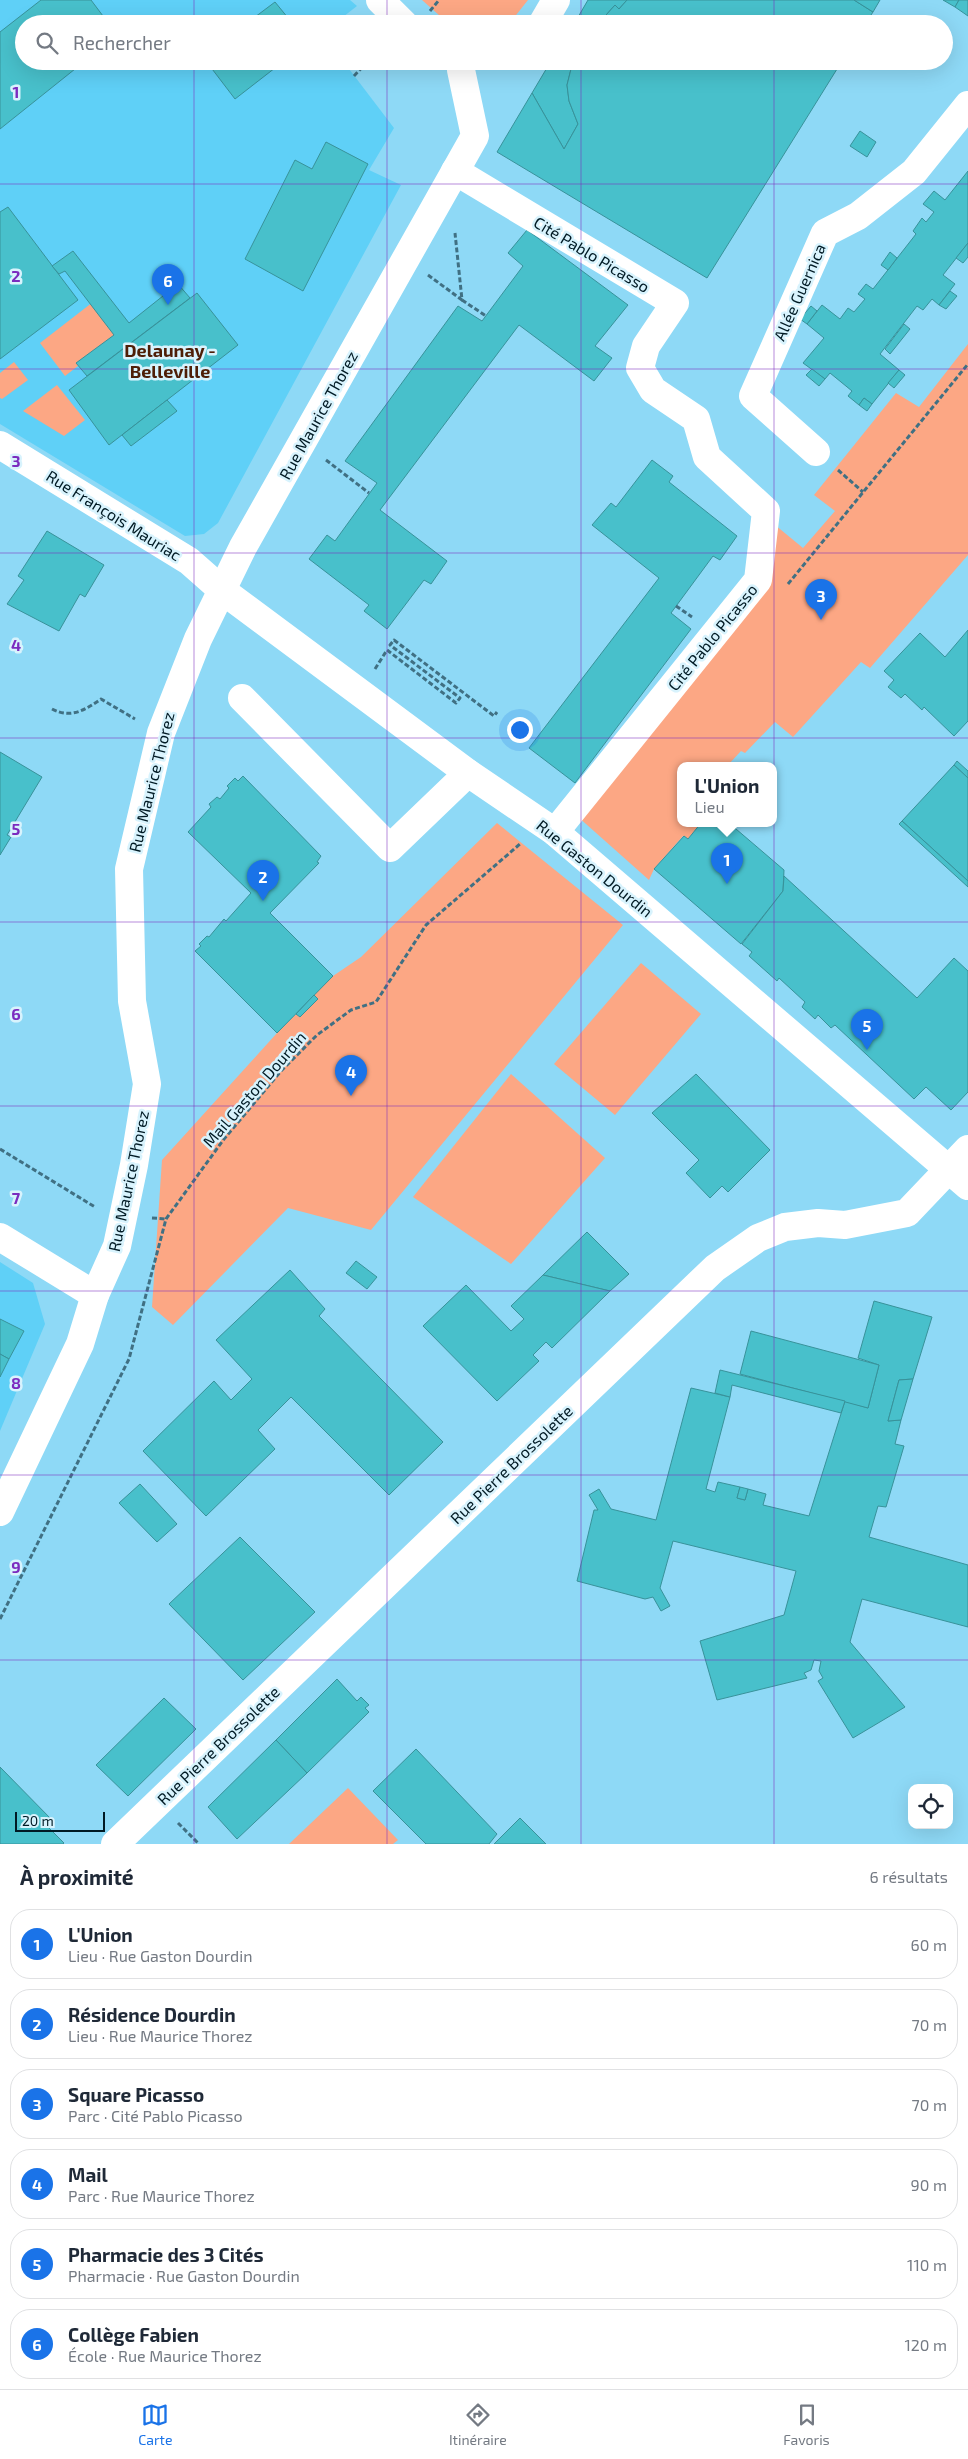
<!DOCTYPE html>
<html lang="fr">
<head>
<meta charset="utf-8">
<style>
  body { margin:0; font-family:"Exo 2",sans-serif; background:#f6f6f7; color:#1f2937 }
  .controls { position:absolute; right:15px; bottom:15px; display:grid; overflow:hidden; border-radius:10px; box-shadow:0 5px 20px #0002 }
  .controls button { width:45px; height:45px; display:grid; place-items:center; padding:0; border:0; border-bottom:1px solid #e0e1e3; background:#fff; color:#1f2937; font:25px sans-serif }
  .scale { position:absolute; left:15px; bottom:12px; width:90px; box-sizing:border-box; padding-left:5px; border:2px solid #001a24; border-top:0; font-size:14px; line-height:18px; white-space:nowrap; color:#001a24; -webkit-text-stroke:4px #d8f3fd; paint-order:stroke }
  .you { position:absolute; left:519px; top:729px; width:18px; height:18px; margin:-12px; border:4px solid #fff; border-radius:50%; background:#1a73e8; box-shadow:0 0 0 8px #1a73e833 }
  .badge { display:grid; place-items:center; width:32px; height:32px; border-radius:50%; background:#1a73e8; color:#fff; font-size:16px; font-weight:700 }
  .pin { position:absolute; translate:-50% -41px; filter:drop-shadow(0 1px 2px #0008) }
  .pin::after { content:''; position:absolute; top:26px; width:18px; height:15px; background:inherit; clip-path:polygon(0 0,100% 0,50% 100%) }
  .popup { position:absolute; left:677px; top:762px; width:100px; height:65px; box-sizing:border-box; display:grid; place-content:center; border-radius:10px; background:#fff; filter:drop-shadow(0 1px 4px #0005); font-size:16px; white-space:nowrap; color:#747a83 }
  .popup b { font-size:19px; color:#1f2937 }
  .popup::after { content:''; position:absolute; left:50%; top:100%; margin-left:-10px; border:10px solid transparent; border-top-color:#fff }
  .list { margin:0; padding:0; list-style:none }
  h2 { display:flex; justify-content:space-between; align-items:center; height:65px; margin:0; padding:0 20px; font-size:21px }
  h2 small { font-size:16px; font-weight:400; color:#747a83 }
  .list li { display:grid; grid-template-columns:32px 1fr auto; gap:15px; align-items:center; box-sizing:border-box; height:70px; margin:0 10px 10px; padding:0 10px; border:1px solid #e0e1e3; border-radius:20px }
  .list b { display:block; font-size:19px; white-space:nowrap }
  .list p { margin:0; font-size:16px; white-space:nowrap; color:#747a83 }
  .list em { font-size:16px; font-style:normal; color:#747a83 }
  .icon { flex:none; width:28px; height:28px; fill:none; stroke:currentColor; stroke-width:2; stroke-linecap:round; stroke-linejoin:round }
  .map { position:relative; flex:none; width:968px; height:1844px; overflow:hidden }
  .search { position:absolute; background:#fff; box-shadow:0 5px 20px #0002; left:15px; right:15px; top:15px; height:55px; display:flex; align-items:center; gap:12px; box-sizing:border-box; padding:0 18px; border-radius:28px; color:#747a83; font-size:19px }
  .sheet { height:545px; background:#fff }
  nav { display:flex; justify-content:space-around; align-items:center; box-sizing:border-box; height:70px; border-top:1px solid #e0e1e3; background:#fff; font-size:14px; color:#747a83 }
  nav a { display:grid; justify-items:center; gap:2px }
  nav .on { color:#1a73e8 }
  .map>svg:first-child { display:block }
</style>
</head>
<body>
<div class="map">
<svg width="968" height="1844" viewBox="0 0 968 1844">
  <rect width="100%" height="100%" fill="#8ed9f6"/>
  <!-- built -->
  <g fill="#5fd0f7">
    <path d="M0,0H350L357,6L334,24H24V61H343L394,128L369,170L401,185L218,523L204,534L185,536L0,424Z"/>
    <path d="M0,1262L33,1283L45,1324L0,1431Z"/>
  </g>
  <!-- green -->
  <g fill="#fca784">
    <path d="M422,0H528L509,24H449Z"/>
    <path d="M93,302L118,335L65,376L40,343Z"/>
    <path d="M968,344V555L870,668L861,662L793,737L775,722L745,753L741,751L728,765H681V823H701L688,839L683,836L654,869L649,880L577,816L762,578L769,520L803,548L835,511L814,495L896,393L919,407Z"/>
    <path d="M14,362L28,380L2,399L0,398V373Z"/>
    <path d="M57,385L85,420L64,436L23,411Z"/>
    <path d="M497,823L623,925L371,1230L288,1208L173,1325L152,1307L162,1160L277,1033L296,1014L300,1017L318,999L314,995L333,976L361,957Z"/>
    <path d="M641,963L701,1014L615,1115L554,1064Z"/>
    <path d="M511,1074L605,1158L511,1264L413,1197Z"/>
    <path d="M348,1788L398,1840L393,1844H289Z"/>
  </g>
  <!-- building -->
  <g fill="#48c0cb" stroke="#38929a">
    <path d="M41,0H91L109,24H24V61H85L0,129V32Z"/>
    <path d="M588,0H627L619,9L615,5L598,24H574Z"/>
    <path d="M627,0H854L873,12L865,24H598L615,5L619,9Z"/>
    <path d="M854,0H880L873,12Z"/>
    <path d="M943,0H959L955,7Z"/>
    <path d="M959,0H968V16L955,7Z"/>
    <path d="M275,2L293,24H257L251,20Z"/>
    <path d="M206,61H284L235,99Z"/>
    <path d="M551,61H573L567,85L569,101L578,124L564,149L532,93Z"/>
    <path d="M573,61H842L707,278L497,152L532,93L564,149L578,124L569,101L567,85Z"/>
    <path d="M860,131L876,142L867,157L850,146Z"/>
    <path d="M326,142L368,164L303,291L245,259L295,160L312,169Z"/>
    <path d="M968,171V243L943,275L955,284L939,305L932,299L923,310L917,306L880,354L899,370L872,404L864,398L859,405L848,396L852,391L830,373L825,379L803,363L824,338L807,324L822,305L840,319L848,308L854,312L865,299L858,294L866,284L873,289L916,234L913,231L922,218L926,222L934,212L923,204L934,191L945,200Z"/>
    <path d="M8,207L78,300L0,359V212Z"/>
    <path d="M527,230L628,305L595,346L612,358L594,381L519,325L380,510L447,561L431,584L424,580L387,629L364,611L369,605L309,559L327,535L335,541L377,483L345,461L458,306L482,321L523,266L508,253Z"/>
    <path d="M968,243V257L963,263L956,258Z"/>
    <path d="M73,251L129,323L178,284L190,298L87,376L76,363L114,335L65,271L59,274L52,266Z"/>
    <path d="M890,252L897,258L888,270L881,265Z"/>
    <path d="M950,291L957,296L946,309L939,305Z"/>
    <path d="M197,293L238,345L109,445L69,390Z"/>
    <path d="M811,306L817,311L807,324L800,319Z"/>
    <path d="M904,324L910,329L890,354L885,349Z"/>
    <path d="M812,369L825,379L819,386L806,375Z"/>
    <path d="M899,370L905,375L894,388L888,383Z"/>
    <path d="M864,398L872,404L867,411L859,405Z"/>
    <path d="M167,400L177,411L131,446L122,435Z"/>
    <path d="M652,460L673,476L669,482L737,536L720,560L713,556L671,613L691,629L575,783L529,748L659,578L592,525L611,503L616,507Z"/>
    <path d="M47,531L104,565L85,597L80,594L59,631L7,604L24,580L18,576Z"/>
    <path d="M968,630V721L954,736L924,707L922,710L905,694L901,698L888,687L894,680L884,671L920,633L945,657Z"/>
    <path d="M0,752L42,777L7,835L11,837L0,855Z"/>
    <path d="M957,761L968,771V778L954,765Z"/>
    <path d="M954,765L968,778V881L902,821Z"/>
    <path d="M243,776L321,856L317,862L319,863L270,913L333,976L277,1033L195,951L201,946L199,944L207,936L209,937L224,919L226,921L251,893L188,832L211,807L209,804L217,797L220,799L229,788L227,786L235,778L238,781Z"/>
    <path d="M902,821L968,881V887L899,824Z"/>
    <path d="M701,823H729L784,870L783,891L741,944L654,869L684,836L688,839Z"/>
    <path d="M784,876L917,998L954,958L968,971V1092L951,1110L926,1087L914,1099L835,1025L831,1028L818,1015L815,1019L802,1007L805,1002L779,978L777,981L749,956L752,952L742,944L783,891Z"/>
    <path d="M314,995L318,999L300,1017L296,1014Z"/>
    <path d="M696,1074L770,1150L728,1192L722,1186L710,1198L686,1173L699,1160L652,1113Z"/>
    <path d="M587,1232L629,1274L610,1291L543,1275Z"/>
    <path d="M356,1261L377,1277L367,1289L346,1273Z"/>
    <path d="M290,1270L325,1309L319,1316L443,1442L389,1495L291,1397L258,1430L275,1449L206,1516L143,1451L214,1381L231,1400L252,1379L216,1340Z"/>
    <path d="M543,1275L610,1291L552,1348L546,1342L533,1355L539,1361L497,1401L423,1326L466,1285L511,1331L524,1319L511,1306Z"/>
    <path d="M874,1301L932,1317L913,1379L899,1380L888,1421L901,1420L895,1444L904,1446L886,1507L878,1506L869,1537L968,1565V1627L862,1599L850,1642L905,1707L853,1738L818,1681L823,1678L819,1671L821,1661L814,1660L811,1670L804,1673L807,1678L717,1700L700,1641L784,1615L796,1571L673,1541L660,1588L670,1606L661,1611L653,1597L645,1599L577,1581L594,1510H598L589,1495L599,1489L611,1509L656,1520L691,1388L730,1397L706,1489L715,1492L718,1482L740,1487L737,1498L745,1500L748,1489L766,1494L763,1505L809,1516L845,1401L868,1408L879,1365L858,1358Z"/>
    <path d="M0,1319L24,1331L9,1359L0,1354Z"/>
    <path d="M751,1331L879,1365L868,1408L740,1374Z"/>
    <path d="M0,1354L9,1359L0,1377Z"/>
    <path d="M720,1370L845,1401L841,1413L732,1385L730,1397L715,1393Z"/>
    <path d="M913,1379L901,1420L888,1421L899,1380Z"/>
    <path d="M140,1484L177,1524L157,1542L119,1503Z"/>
    <path d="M740,1487L748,1489L745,1500L737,1498Z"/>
    <path d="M240,1537L315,1612L243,1680L169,1604Z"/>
    <path d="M337,1679L357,1701L361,1697L369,1705L365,1708L369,1712L307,1773L276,1740Z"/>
    <path d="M164,1698L196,1729L128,1796L96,1765Z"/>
    <path d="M276,1740L307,1773L237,1839L208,1807Z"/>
    <path d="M416,1749L497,1834L489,1844H426L373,1791Z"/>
    <path d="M0,1767L52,1820L46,1825L64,1843L63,1844H0Z"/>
    <path d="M520,1818L546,1844H494Z"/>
  </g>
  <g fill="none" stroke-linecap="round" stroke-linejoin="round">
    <!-- path -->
    <g stroke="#407083" stroke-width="3" stroke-dasharray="5 2.5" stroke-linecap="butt">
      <path d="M430,11L439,0"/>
      <path d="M354,76L368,61"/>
      <path d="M428,275L462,300L455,233"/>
      <path d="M462,300L486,316"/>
      <path d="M326,460L369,493"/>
      <path d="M838,470L863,492"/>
      <path d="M788,584L968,364"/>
      <path d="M676,606L692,617"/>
      <path d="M375,669L387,650L456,703L460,698L390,645L394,640L494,716L497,712"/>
      <path d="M52,709C71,719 85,710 101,699L135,719"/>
      <path d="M0,1149L95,1207"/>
      <path d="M152,1218L166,1219"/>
      <path d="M0,1619L129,1359L166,1219L224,1139L281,1071L317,1035L351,1010L376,1002L426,925L520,844"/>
      <path d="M178,1823L199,1844"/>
    </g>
    <!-- minor -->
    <g stroke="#fff" stroke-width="28">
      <path d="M380,0L404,24"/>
      <path d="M542,24L556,0"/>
      <path d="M455,171L675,303L646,346L640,368L653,390L696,419L707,457L766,511L758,580L555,832"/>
      <path d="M0,445L189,561L223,591L468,773L555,832L968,1186"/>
      <path d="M816,452L753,396L825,233L858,216L914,172L968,105"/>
      <path d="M242,698L390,848L468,773"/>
      <path d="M0,1237L95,1295"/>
      <path d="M0,1512L80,1344L95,1295L117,1246L134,1165L147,1084L132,1001L129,869L161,733L198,639L243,547L475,136L461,70"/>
      <path d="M115,1844L715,1268L758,1238L785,1227L818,1223L845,1225L907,1213L968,1149"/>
    </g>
  </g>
  <!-- grid -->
  <path fill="none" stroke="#7b2cbf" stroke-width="1" stroke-opacity="0.55" d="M194,0V24M387,0V24M581,0V24M774,0V24M194,61V1844M387,61V1844M581,61V1844M774,61V1844M0,184H968M0,369H968M0,553H968M0,738H968M0,922H968M0,1106H968M0,1291H968M0,1475H968M0,1660H968"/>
  <g text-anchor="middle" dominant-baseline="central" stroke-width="5" stroke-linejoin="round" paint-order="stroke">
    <!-- street labels -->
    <g font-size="16" fill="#001a24" stroke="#d8f3fd">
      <text transform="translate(592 254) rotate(31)">Cité Pablo Picasso</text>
      <text transform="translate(799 292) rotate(-66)">Allée Guernica</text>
      <text transform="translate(318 415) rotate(-61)">Rue Maurice Thorez</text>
      <text transform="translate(114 515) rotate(32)">Rue François Mauriac</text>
      <text transform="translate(712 637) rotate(-51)">Cité Pablo Picasso</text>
      <text transform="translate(151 782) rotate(-76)">Rue Maurice Thorez</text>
      <text transform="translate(595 868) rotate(39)">Rue Gaston Dourdin</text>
      <text transform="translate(254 1089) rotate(-49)">Mail Gaston Dourdin</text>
      <text transform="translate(128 1181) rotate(-78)">Rue Maurice Thorez</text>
      <text transform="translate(511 1464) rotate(-44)">Rue Pierre Brossolette</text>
      <text transform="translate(218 1745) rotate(-44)">Rue Pierre Brossolette</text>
    </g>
    <!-- neighbourhood labels -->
    <g font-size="18" font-weight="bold" fill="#4e1e07" stroke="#d8f3fd">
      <text x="170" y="350">Delaunay -<tspan x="170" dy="21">Belleville</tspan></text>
    </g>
  </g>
  <g font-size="16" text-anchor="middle" font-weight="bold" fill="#7b2cbf" stroke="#d8f3fd" stroke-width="5" stroke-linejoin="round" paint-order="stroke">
    <text x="16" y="98">1</text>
    <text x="16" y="282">2</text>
    <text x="16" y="467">3</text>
    <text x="16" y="651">4</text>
    <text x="16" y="835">5</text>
    <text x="16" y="1020">6</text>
    <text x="16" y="1204">7</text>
    <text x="16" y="1389">8</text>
    <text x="16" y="1573">9</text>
  </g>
</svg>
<div class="controls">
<button><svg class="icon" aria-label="locate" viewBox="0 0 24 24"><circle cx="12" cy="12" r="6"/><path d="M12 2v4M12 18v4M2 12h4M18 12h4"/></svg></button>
</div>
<div class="scale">20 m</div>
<div class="you"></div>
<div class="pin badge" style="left:727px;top:884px">1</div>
<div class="popup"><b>L'Union</b>Lieu</div>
<div class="pin badge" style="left:263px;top:901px">2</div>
<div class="pin badge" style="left:821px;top:620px">3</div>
<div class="pin badge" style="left:351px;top:1096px">4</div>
<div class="pin badge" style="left:867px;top:1050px">5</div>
<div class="pin badge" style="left:168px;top:305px">6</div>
<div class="search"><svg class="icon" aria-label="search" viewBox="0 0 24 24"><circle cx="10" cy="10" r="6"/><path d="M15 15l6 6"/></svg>Rechercher</div>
</div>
<section class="sheet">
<h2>À proximité<small>6 résultats</small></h2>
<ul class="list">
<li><span class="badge">1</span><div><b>L'Union</b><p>Lieu · Rue Gaston Dourdin</p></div><em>60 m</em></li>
<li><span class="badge">2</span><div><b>Résidence Dourdin</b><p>Lieu · Rue Maurice Thorez</p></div><em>70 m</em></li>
<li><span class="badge">3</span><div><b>Square Picasso</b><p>Parc · Cité Pablo Picasso</p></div><em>70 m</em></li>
<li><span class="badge">4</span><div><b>Mail</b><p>Parc · Rue Maurice Thorez</p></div><em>90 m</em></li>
<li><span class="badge">5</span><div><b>Pharmacie des 3 Cités</b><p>Pharmacie · Rue Gaston Dourdin</p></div><em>110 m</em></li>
<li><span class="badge">6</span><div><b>Collège Fabien</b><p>École · Rue Maurice Thorez</p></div><em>120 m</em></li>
</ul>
</section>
<nav>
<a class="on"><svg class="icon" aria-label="map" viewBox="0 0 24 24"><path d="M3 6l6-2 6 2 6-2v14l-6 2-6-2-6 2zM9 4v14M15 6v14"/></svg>Carte</a>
<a><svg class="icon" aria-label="directions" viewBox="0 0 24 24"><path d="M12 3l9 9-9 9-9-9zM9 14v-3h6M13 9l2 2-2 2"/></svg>Itinéraire</a>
<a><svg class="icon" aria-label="saved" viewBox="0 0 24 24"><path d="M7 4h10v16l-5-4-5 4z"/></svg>Favoris</a>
</nav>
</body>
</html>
